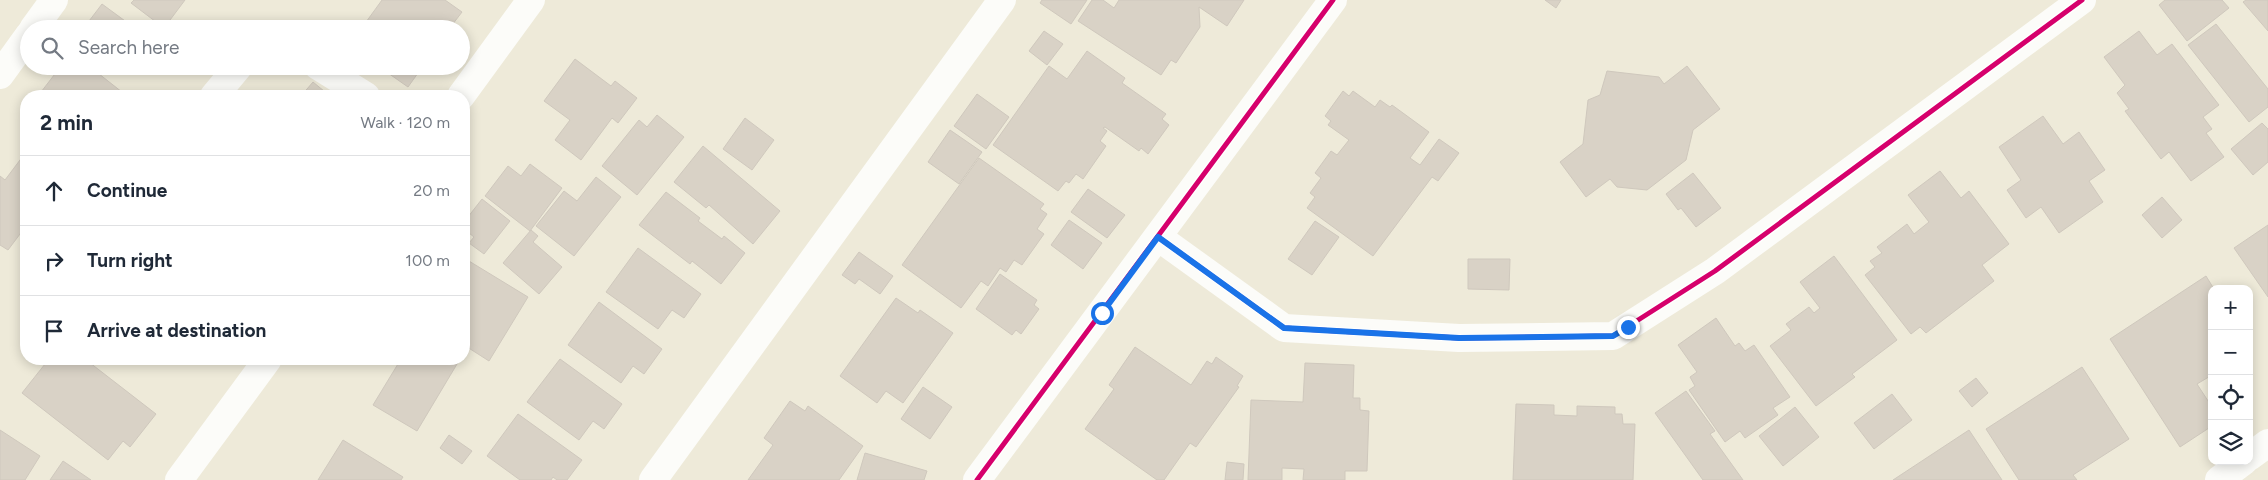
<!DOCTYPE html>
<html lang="en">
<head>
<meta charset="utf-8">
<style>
  body { margin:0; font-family:Figtree,sans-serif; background:#f6f6f7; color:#1f2937 }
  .controls { position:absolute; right:15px; bottom:15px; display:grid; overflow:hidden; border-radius:10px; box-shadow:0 2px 12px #0003 }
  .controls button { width:45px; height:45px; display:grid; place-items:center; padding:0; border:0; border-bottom:1px solid #e0e1e3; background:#fff; color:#1f2937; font:25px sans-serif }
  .stop { position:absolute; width:15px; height:15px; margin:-11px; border:4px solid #1a73e8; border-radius:50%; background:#fff }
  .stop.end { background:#1a73e8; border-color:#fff; box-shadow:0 1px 5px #0008 }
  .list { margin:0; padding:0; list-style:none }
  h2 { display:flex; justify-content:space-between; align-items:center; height:65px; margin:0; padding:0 20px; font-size:21px }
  h2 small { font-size:16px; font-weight:400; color:#747a83 }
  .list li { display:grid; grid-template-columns:32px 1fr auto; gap:15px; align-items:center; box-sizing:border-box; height:70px; padding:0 20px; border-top:1px solid #e0e1e3 }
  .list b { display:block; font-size:19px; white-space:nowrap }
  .list em { font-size:16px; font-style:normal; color:#747a83 }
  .icon { flex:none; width:28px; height:28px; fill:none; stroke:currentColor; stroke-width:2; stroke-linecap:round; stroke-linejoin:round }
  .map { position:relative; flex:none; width:2268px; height:480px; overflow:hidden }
  .search { position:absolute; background:#fff; box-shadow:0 2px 12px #0003; left:20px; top:20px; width:450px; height:55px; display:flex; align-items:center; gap:12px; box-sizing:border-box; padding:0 18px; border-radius:28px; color:#747a83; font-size:19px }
  .panel { position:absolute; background:#fff; box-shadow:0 2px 12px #0003; left:20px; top:90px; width:450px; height:275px; border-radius:20px }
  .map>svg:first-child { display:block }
</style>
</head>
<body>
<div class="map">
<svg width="2268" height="480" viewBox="0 0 2268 480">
  <rect width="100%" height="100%" fill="#eeead9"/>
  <!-- building -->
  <g fill="#d9d2c6" stroke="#cfc8bd">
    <path d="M134,0H185L164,28L131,3Z"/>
    <path d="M382,0H445L462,12L449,29H361Z"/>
    <path d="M1042,0H1087L1071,24L1040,3Z"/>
    <path d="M1092,0H1103L1114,8L1119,0H1244L1227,26L1199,7L1200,27L1176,63L1171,60L1161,75L1078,21Z"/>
    <path d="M1545,0H1561L1556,8Z"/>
    <path d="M2165,0H2222L2229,8L2187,41L2159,5Z"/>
    <path d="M2246,0H2268V31L2243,2Z"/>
    <path d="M102,4L136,29H83Z"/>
    <path d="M2216,24L2268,89V107L2249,122L2188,45Z"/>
    <path d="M1044,31L1063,44L1047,65L1029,51Z"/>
    <path d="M2139,31L2157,55L2172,44L2219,105L2203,117L2212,129L2206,133L2224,157L2191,181L2169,152L2161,159L2125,111L2129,109L2117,93L2125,85L2104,57Z"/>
    <path d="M1087,51L1125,78L1122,83L1166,114L1162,119L1169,125L1148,154L1141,148L1139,151L1105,127L1103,128L1107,131L1100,141L1106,146L1083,179L1076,174L1069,183L1066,181L1058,191L993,145L1049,66L1067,79Z"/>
    <path d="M575,59L611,86L615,81L637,98L618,123L612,118L581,160L555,140L570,120L544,101Z"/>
    <path d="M61,66H89L127,96H38Z"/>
    <path d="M134,66H149L144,73Z"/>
    <path d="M378,66H423L408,87Z"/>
    <path d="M1687,66L1720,109L1693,130L1686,160L1647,190L1617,187L1610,179L1586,197L1560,162L1583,144L1588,100L1600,95L1607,71L1659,77L1664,84Z"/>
    <path d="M313,82L330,96H301Z"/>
    <path d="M1343,91L1349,96L1353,91L1375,107L1380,100L1390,107L1392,105L1429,132L1410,158L1420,165L1439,139L1459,153L1438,181L1432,177L1373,256L1307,208L1315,197L1310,193L1321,178L1315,173L1331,151L1337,155L1349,140L1328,125L1331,121L1325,116Z"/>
    <path d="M977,94L1009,117L986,149L954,126Z"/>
    <path d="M657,115L684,137L637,195L602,166L639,120L647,127Z"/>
    <path d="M2043,116L2063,144L2079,132L2105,170L2089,181L2103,202L2059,233L2041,207L2026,218L2007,190L2021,180L1999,147Z"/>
    <path d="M745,118L774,140L752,170L723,149Z"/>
    <path d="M2262,123L2268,129V162L2253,175L2231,149Z"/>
    <path d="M950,130L982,152L959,184L928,162Z"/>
    <path d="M703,146L780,211L753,244L709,205L706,208L674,182Z"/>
    <path d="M26,152V226L8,250L0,245V176L5,180Z"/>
    <path d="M979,158L1044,204L1040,209L1047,214L1037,229L1044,234L1022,265L1014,260L1006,272L1000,268L988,286L981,281L961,308L902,265Z"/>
    <path d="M530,164L562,188L530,231L485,196L508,166L521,176Z"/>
    <path d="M1940,171L1961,198L1969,191L2009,244L1982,265L1994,281L1926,333L1920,327L1911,334L1865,275L1875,267L1870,261L1882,253L1877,247L1907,224L1914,234L1929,222L1908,195Z"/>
    <path d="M1693,173L1721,208L1696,227L1681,208L1678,210L1666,194Z"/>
    <path d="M596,177L621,197L574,256L536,226L564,191L577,201Z"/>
    <path d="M1088,189L1125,215L1107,238L1071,212Z"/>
    <path d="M666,192L700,218L698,221L722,239L724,236L745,253L721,284L692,261L690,264L639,225Z"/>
    <path d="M2162,197L2182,220L2162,238L2142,215Z"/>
    <path d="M482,199L510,221L484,254L469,243L474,237L464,229V222Z"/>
    <path d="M1069,220L1102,243L1083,269L1051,245Z"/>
    <path d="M1315,221L1339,237L1312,275L1288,259Z"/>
    <path d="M2268,225V297L2234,248Z"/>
    <path d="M531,230L538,236L533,242L562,267L539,294L503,263Z"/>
    <path d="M638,248L701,294L684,318L672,310L658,329L606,292Z"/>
    <path d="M859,252L893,276L880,294L859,279L855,284L842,275Z"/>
    <path d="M1834,256L1897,340L1852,374L1855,377L1816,406L1770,346L1791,330L1786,324L1809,307L1814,313L1820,308L1800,282Z"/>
    <path d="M464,258L528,297L489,361L464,345Z"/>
    <path d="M1468,259H1510L1509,290L1468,289Z"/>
    <path d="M1000,274L1037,300L1034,305L1039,309L1021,334L1016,330L1012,335L976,309Z"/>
    <path d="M2206,276L2214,289H2212V375L2197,384L2212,407V426L2180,447L2110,339Z"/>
    <path d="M896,298L918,313L920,310L953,333L903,403L886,391L877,403L840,376Z"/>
    <path d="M599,302L662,349L644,374L633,366L621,383L568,345Z"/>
    <path d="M1716,318L1735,346L1739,343L1745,351L1754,345L1790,397L1773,408L1778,415L1745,438L1740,431L1725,442L1689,390L1695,386L1690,377L1697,372L1678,345Z"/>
    <path d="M1135,347L1191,385L1207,361L1212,364L1216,357L1243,376L1237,386L1239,387L1196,447L1190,443L1164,480H1157L1085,429L1114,389L1109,385Z"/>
    <path d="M49,359H85L156,414L130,447L123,441L108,460L22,393Z"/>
    <path d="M401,359H460L417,431L373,405Z"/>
    <path d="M560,359L622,404L604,429L593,421L579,440L527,402Z"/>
    <path d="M1305,363L1354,365L1353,398H1360V410L1369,411L1367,471H1345V480H1303L1304,469L1282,468V480H1248L1251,400L1303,402Z"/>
    <path d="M2082,367L2129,439L2073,475L2077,480H2019L1986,429Z"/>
    <path d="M1976,378L1988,393L1972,407L1959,391Z"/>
    <path d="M923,387L952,407L930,439L901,419Z"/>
    <path d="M1686,391L1715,431L1710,434L1743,480H1703L1655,413Z"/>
    <path d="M1892,394L1912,420L1874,449L1854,423Z"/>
    <path d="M790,401L805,411L808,406L863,446L839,480H748L773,445L764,438Z"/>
    <path d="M1516,404L1554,405V415L1577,416V406L1615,407V414H1622L1623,424H1635L1633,480H1513Z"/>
    <path d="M1795,407L1819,437L1783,466L1759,436Z"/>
    <path d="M518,414L582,460L567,480H557L553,477L551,480H520L487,456Z"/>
    <path d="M0,430L40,456L25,480H0Z"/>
    <path d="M1969,430L2002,480H1893Z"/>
    <path d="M449,435L472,451L462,464L440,448Z"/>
    <path d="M343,440L403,477L401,480H318Z"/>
    <path d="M865,453L927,471L924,480H857Z"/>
    <path d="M63,461L91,480H50Z"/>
    <path d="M1227,462L1244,464L1243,480H1225Z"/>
  </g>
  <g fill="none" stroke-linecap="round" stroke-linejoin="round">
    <!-- street -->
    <g stroke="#fcfcf9" stroke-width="28">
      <path d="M33,29L54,0"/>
      <path d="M318,66L366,96"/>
      <path d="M0,75L29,35"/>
      <path d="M214,96L239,66"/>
      <path d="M461,96L531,0"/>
      <path d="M1158,237L1284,328L1459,338L1613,336L1715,271L2082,0"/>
      <path d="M2249,457L2268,443"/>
      <path d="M179,480L268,359"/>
      <path d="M653,480L1002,0"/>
      <path d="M977,480L1333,0"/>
      <path d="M2219,480L2244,461"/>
    </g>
    <!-- cycleway casing -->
    <g stroke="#fff" stroke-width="8">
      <g id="cycleway">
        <path d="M1158,237L1284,328L1459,338L1613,336L1715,271L2082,0"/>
        <path d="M977,480L1333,0"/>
      </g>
    </g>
    <!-- cycleway -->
    <use href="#cycleway" stroke="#d6006c" stroke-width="5"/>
  </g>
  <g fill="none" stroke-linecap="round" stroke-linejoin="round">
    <!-- route -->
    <path stroke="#1a73e8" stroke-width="6" d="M1102,313L1158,237L1284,328L1459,338L1613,336L1628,327"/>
  </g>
</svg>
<div class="controls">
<button>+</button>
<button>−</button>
<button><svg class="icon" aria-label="locate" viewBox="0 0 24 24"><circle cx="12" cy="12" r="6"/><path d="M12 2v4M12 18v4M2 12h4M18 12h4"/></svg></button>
<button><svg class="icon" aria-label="layers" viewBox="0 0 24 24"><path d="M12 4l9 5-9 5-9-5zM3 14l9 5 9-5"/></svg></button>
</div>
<div class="stop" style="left:1102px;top:313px"></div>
<div class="stop end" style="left:1628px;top:327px"></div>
<div class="search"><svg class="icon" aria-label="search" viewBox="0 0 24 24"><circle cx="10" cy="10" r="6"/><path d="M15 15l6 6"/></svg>Search here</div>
<section class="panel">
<h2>2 min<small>Walk · 120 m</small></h2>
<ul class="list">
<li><svg class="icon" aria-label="ahead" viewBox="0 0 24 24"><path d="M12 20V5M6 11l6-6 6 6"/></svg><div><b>Continue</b></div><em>20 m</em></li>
<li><svg class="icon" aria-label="right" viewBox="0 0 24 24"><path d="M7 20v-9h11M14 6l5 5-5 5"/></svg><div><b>Turn right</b></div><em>100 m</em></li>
<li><svg class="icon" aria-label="arrive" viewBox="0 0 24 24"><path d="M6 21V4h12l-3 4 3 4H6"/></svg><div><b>Arrive at destination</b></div></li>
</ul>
</section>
</div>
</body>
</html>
